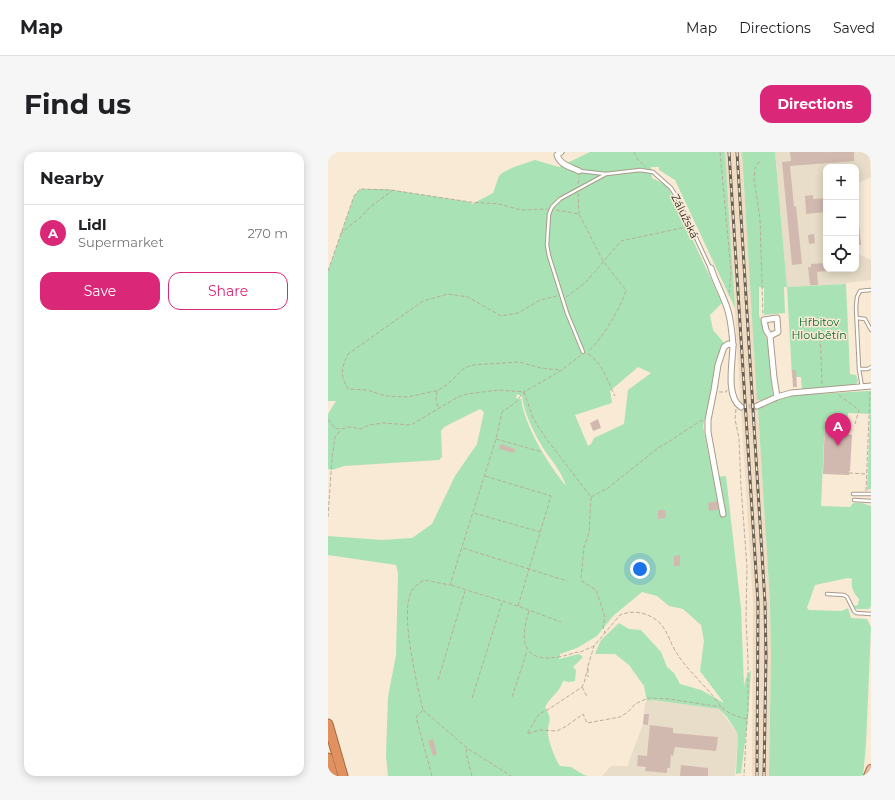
<!DOCTYPE html>
<html lang="en">
<head>
<meta charset="utf-8">
<style>
  body { margin:0; font-family:Montserrat,sans-serif; background:#f6f6f6; color:#202124 }
  .controls { position:absolute; right:12px; top:12px; display:grid; overflow:hidden; border-radius:8px; box-shadow:0 2px 10px #0003 }
  .controls button { width:36px; height:36px; display:grid; place-items:center; padding:0; border:0; border-bottom:1px solid #e0e0e0; background:#fff; color:#202124; font:20px sans-serif }
  .you { position:absolute; left:312px; top:417px; width:14px; height:14px; margin:-10px; border:3px solid #fff; border-radius:50%; background:#1a73e8; box-shadow:0 0 0 6px #1a73e833 }
  .badge { display:grid; place-items:center; width:26px; height:26px; border-radius:50%; background:#db2777; color:#fff; font-size:13px; font-weight:700 }
  .pin { position:absolute; translate:-50% -33px; filter:drop-shadow(0 1px 2px #0008) }
  .pin::after { content:''; position:absolute; top:21px; width:14px; height:12px; background:inherit; clip-path:polygon(0 0,100% 0,50% 100%) }
  .list { margin:0; padding:0; list-style:none }
  h2 { display:flex; justify-content:space-between; align-items:center; height:52px; margin:0; padding:0 16px; font-size:17px }
  h2 small { font-size:13px; font-weight:400; color:#757577 }
  .list li { display:grid; grid-template-columns:26px 1fr auto; gap:12px; align-items:center; box-sizing:border-box; height:56px; padding:0 16px; border-top:1px solid #e0e0e0 }
  .list b { display:block; font-size:15px; white-space:nowrap }
  .list p { margin:0; font-size:13px; white-space:nowrap; color:#757577 }
  .list em { font-size:13px; font-style:normal; color:#757577 }
  .actions { display:flex; gap:8px; padding:12px 16px }
  .actions a { flex:1; padding:9px 0; border:1px solid #db2777; border-radius:12px; text-align:center; font-size:14px; color:#db2777 }
  .actions .main { background:#db2777; color:#fff }
  .icon { flex:none; width:22px; height:22px; fill:none; stroke:currentColor; stroke-width:2; stroke-linecap:round; stroke-linejoin:round }
  .map { position:relative; flex:none; width:543px; height:624px; overflow:hidden; border-radius:12px }
  header { display:flex; align-items:center; gap:24px; box-sizing:border-box; height:56px; padding:0 20px; background:#fff; border-bottom:1px solid #e0e0e0 }
  header strong { font-size:19px }
  nav { display:flex; gap:22px; margin-inline-start:auto; font-size:14px }
  .intro { display:flex; align-items:center; justify-content:space-between; box-sizing:border-box; height:96px; padding:0 24px }
  h1 { margin:0; font-size:28px }
  .button { padding:10px 18px; border-radius:12px; background:#db2777; color:#fff; font-size:14px; font-weight:700 }
  main { display:flex; gap:24px; padding:0 24px }
  aside { flex:1; background:#fff; border-radius:12px; box-shadow:0 2px 10px #0003 }
  .map>svg:first-child { display:block }
</style>
</head>
<body>
<header>
<strong>Map</strong>
<nav><a>Map</a><a>Directions</a><a>Saved</a></nav>
</header>
<div class="intro"><h1>Find us</h1><a class="button">Directions</a></div>
<main>
<aside>
<h2>Nearby<small></small></h2>
<ul class="list">
<li><span class="badge">A</span><div><b>Lidl</b><p>Supermarket</p></div><em>270 m</em></li>
</ul>
<div class="actions"><a class="main">Save</a><a>Share</a></div>
</aside>
<div class="map">
<svg width="543" height="624" viewBox="0 0 543 624">
  <rect width="100%" height="100%" fill="#f9ead6"/>
  <!-- built -->
  <path fill="#f0dcc3" d="M397,0H414L442,451L443,504L441,624H424L425,451Z"/>
  <!-- industrial -->
  <g fill="#e7ddc8">
    <path d="M447,0H541L543,25L528,32V15H498V117H528V101L543,108V128L518,131V132L459,135Z"/>
    <path d="M325,548L391,557L410,582L407,624H274L283,614H301L300,612L315,572L317,551L319,549Z"/>
  </g>
  <!-- green -->
  <g fill="#a9e2b5" fill-rule="evenodd">
    <path d="M262,0H397L407,156L347,28L331,18V15H323L324,26L338,33L342,39L394,151L382,163L385,178L397,192L375,274L381,305L389,325L398,324L413,456L416,534L418,526L423,518L420,566L413,621L408,622L410,582L399,565L391,557L325,548L319,549L316,534L301,513L287,502H267L273,488L291,471L301,477L313,478L333,500L339,515L346,521L352,532L373,538L396,551L372,519L376,489L373,473L355,457L341,454L329,444L314,440L285,464L269,484L249,496L232,502L231,507L251,502L255,505L245,515L248,518L247,529L241,530L235,529C232,540 222,545 217,555C226,571 219,568 220,582C221,591 227,607 232,614L243,615L256,623L260,624H60L58,604L60,545L68,503L70,421L68,413L0,403V384L54,388L84,386L104,372L127,324L149,292L156,260L152,257L116,275L113,279L114,305L111,308L16,314L4,318L0,317V262L8,249H0V119L26,44L32,37H58L142,50L144,52L165,41L171,24L174,21L186,15L207,8L231,15ZM310,215L323,221L300,238L296,272L266,286L263,292L260,294L247,263L284,251L282,239ZM189,242L194,244C196,262 207,283 217,299C225,310 234,321 238,334C220,312 197,275 193,247L188,246Z"/>
    <path d="M414,0H447L459,135L518,132L522,222L528,223L530,229L527,233L474,238L473,225H464L459,135H456L457,161L436,163V136L431,135V163L440,192L445,245L434,249L429,248Z"/>
    <path d="M539,239H543V337L539,338L542,262L520,261V267H497L493,354L522,355L525,351H534L543,354V454L541,457H528L526,454L530,453L531,447C525,440 523,436 524,427L520,426L487,433L479,456L481,458L514,459L520,456L523,466L539,467L543,475L538,592L535,624H441L443,504L442,451L430,257L458,244Z"/>
  </g>
  <!-- building -->
  <g fill="#d2b9b0">
    <path d="M462,0H526V9L462,14L466,55L468,54L474,112L464,113L454,10L463,9Z"/>
    <path d="M485,43V47L498,46V60L478,62L477,44Z"/>
    <path d="M528,73H531L533,93H528Z"/>
    <path d="M486,82L487,91L481,92L480,83Z"/>
    <path d="M498,111V119L489,120L490,133H482L480,115H483V112Z"/>
    <path d="M464,218H468L469,235H465Z"/>
    <path d="M270,267L273,276L265,279L262,271Z"/>
    <path d="M497,270H504V276H519V282L524,283L522,319H521V323L495,322Z"/>
    <path d="M172,292L187,297L186,301L171,297Z"/>
    <path d="M389,349L390,358L381,359L380,351Z"/>
    <path d="M330,358H337L338,366L330,367Z"/>
    <path d="M352,403V414H346V404Z"/>
    <path d="M316,562H321L320,573L315,572Z"/>
    <path d="M322,573L345,576V581L390,585L388,599L347,595L345,604L343,603L342,616H339V621L317,619L318,615L309,614L310,603L319,604Z"/>
    <path d="M105,587L109,602L105,604L100,589Z"/>
    <path d="M353,613L380,616V624H352Z"/>
  </g>
  <g fill="none" stroke-linecap="round" stroke-linejoin="round">
    <!-- street-tunnel -->
    <path stroke="#cfc2b0" stroke-width="5" stroke-dasharray="5 2.5" stroke-linecap="butt" d="M413,255L429,254"/>
    <!-- lane casing -->
    <g stroke="#a99b88" stroke-width="4.5">
      <g id="lane">
        <path d="M252,19L278,22L312,18L325,20L343,36L350,47L382,116"/>
        <path d="M529,166L537,167L543,178"/>
        <path d="M255,200L239,161L221,104L219,93L221,62L224,55L232,47L278,22"/>
        <path d="M531,217H540L543,215"/>
        <path d="M534,235L531,217L528,155L529,145L532,139L542,138"/>
        <path d="M525,342H543"/>
        <path d="M526,348L543,349"/>
        <path d="M499,442L516,443L519,445L526,459L528,461L543,462"/>
      </g>
    </g>
    <!-- street casing -->
    <g stroke="#a99b88" stroke-width="7">
      <g id="street">
        <path d="M233,0L229,3C232,13 243,15 251,19"/>
        <path d="M383,116C387,129 394,141 398,153C403,165 404,181 405,193C405,208 397,245 413,255"/>
        <path d="M442,184L438,178L436,168L449,166L450,180L442,184L446,226L449,245"/>
        <path d="M429,254L449,245L463,241L543,234"/>
        <path d="M395,362L380,280V268L386,238L390,213L396,195L400,192L405,193"/>
      </g>
    </g>
    <!-- primary casing -->
    <g stroke="#a06a47" stroke-width="10">
      <path id="primary" d="M540,624L543,617"/>
    </g>
    <!-- highway casing -->
    <g stroke="#a06a47" stroke-width="11">
      <g id="highway">
        <path d="M0,572L15,624"/>
        <path d="M0,606L5,624"/>
      </g>
    </g>
    <!-- path -->
    <g stroke="#b9ad9c" stroke-width="1" stroke-dasharray="4 2" stroke-linecap="butt">
      <path d="M306,0L310,8L318,15"/>
      <path d="M392,0L403,119L401,144"/>
      <path d="M432,10L430,11L427,16L426,27L432,67L435,164"/>
      <path d="M250,32L251,25"/>
      <path d="M250,41L251,62"/>
      <path d="M228,58L251,62L275,109L298,138C295,152 271,192 260,199"/>
      <path d="M12,82L33,65L42,55L65,38"/>
      <path d="M0,119L26,44L32,37L63,38L142,50L171,52L193,58L219,57"/>
      <path d="M229,144L212,148L190,161L173,164L140,145L120,142L95,149L20,202C13,217 12,223 20,237L39,238L58,244L80,245L111,238L121,231L135,217L144,213L191,210L213,216L233,218"/>
      <path d="M238,145L257,131L293,89L358,75"/>
      <path d="M492,180L494,232"/>
      <path d="M260,202C275,211 279,229 287,244"/>
      <path d="M109,239L108,248L110,255"/>
      <path d="M196,240L205,266L217,285L263,345L261,381L256,395L253,426L255,430L268,438L277,465L275,474L277,481"/>
      <path d="M391,240H398L399,238"/>
      <path d="M511,243L531,258L527,272"/>
      <path d="M408,257L407,267L411,286L413,335L419,414L418,467L420,508V557L419,567"/>
      <path d="M0,267L7,276L13,277L22,275L33,277L41,273L55,271L83,273L128,246L138,242L171,238L196,240"/>
      <path d="M168,287L214,300"/>
      <path d="M521,321L538,322"/>
      <path d="M538,339L542,240"/>
      <path d="M263,345L280,336L330,296L342,289L369,271L375,268"/>
      <path d="M146,361L212,380"/>
      <path d="M0,365L4,306L7,285L13,278"/>
      <path d="M135,396L201,417L223,344L157,324"/>
      <path d="M123,433L190,454L233,470"/>
      <path d="M190,454L201,417L239,429"/>
      <path d="M201,459C186,505 208,514 249,500L250,501L266,494L292,463C303,458 317,460 327,467C339,475 341,489 348,500C360,520 380,535 393,555C400,561 409,565 419,567L416,624"/>
      <path d="M260,514L266,494"/>
      <path d="M260,515L256,531L254,535L221,557L211,562L199,582L211,578L229,579L237,575L255,562L259,571L292,565L300,560L307,552L320,546L341,547L393,555"/>
      <path d="M260,517V525"/>
      <path d="M110,528L137,439"/>
      <path d="M254,535L258,543L261,544"/>
      <path d="M184,545L199,499"/>
      <path d="M144,546L174,451"/>
      <path d="M95,558L139,596L183,624"/>
      <path d="M139,597L138,601L144,624"/>
      <path d="M104,624L88,565L95,558C89,532 72,463 83,440C85,435 91,431 96,428L122,433L168,287L174,260L187,251L196,240L234,218L253,203"/>
    </g>
    <!-- lane -->
    <use href="#lane" stroke="#fff" stroke-width="2.5"/>
    <!-- street -->
    <use href="#street" stroke="#fff" stroke-width="5"/>
    <!-- primary -->
    <use href="#primary" stroke="#edbda0" stroke-width="8"/>
    <!-- highway -->
    <use href="#highway" stroke="#e19160" stroke-width="9"/>
    <!-- rail casing -->
    <g stroke="#686054" stroke-width="3">
      <g id="rail">
        <path d="M401,0L430,451L429,624"/>
        <path d="M409,0L437,451L438,504L436,624"/>
      </g>
    </g>
    <!-- rail -->
    <use href="#rail" stroke="#f9ead6" stroke-width="1.5" stroke-dasharray="4.5" stroke-linecap="butt"/>
  </g>
  <g text-anchor="middle" dominant-baseline="central" stroke-width="3" stroke-linejoin="round" paint-order="stroke">
    <!-- street labels -->
    <g font-size="11" fill="#262119" stroke="#f9ead6">
      <text transform="translate(357 64) rotate(64)">Zálužská</text>
    </g>
    <!-- park labels -->
    <g font-size="11" fill="#07672f" stroke="#f9ead6">
      <text x="491" y="170">Hřbitov<tspan x="491" dy="13">Hloubětín</tspan></text>
    </g>
  </g>
</svg>
<div class="controls">
<button>+</button>
<button>−</button>
<button><svg class="icon" aria-label="locate" viewBox="0 0 24 24"><circle cx="12" cy="12" r="6"/><path d="M12 2v4M12 18v4M2 12h4M18 12h4"/></svg></button>
</div>
<div class="you"></div>
<div class="pin badge" style="left:510px;top:294px">A</div>
</div>
</main>
</body>
</html>
